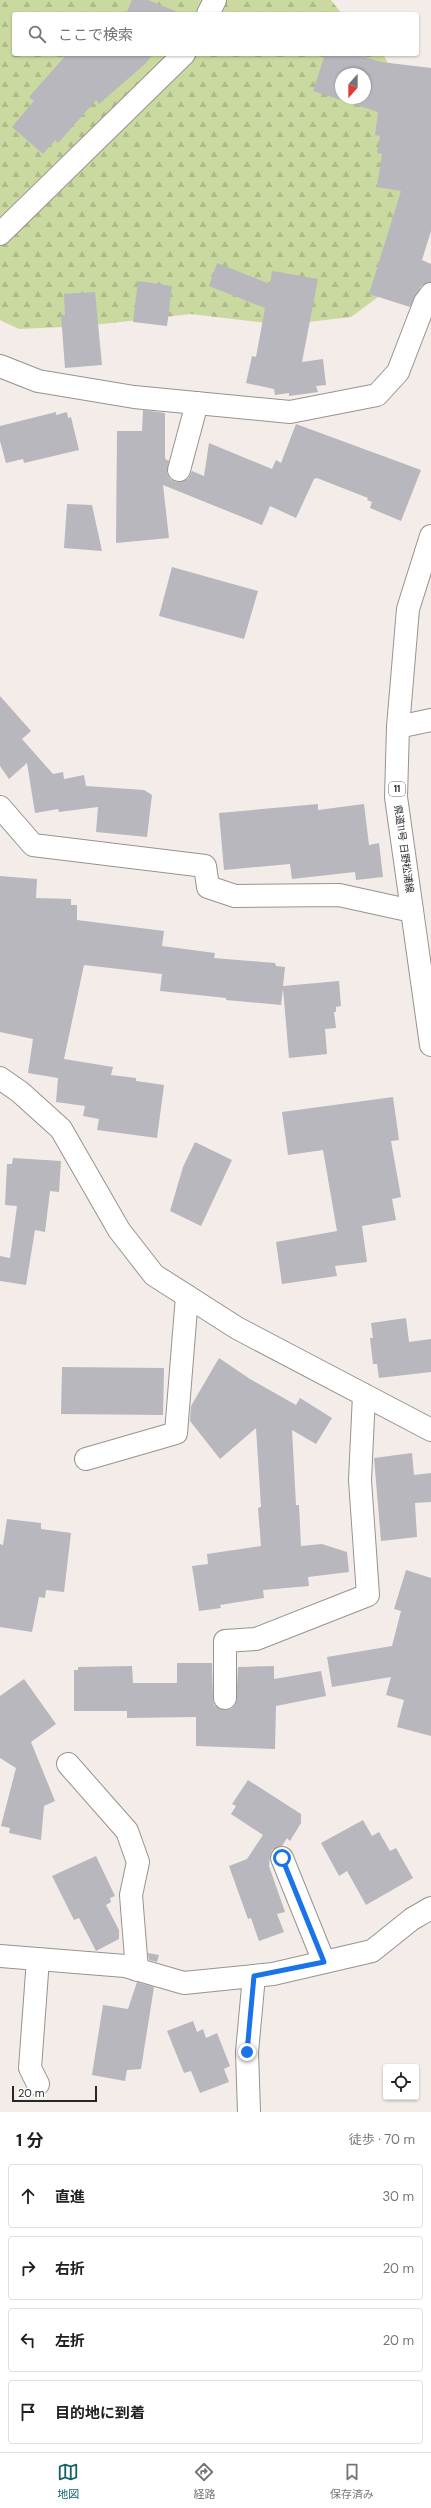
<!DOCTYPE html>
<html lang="ja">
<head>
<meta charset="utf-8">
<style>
  body { margin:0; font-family:"DM Sans","Noto Sans JP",sans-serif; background:#f6f6f6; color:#202124 }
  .controls { position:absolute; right:12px; bottom:12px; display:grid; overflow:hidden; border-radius:4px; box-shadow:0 1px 3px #0004 }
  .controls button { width:36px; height:36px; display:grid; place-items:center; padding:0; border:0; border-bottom:1px solid #e0e0e0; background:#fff; color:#202124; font:20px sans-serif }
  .compass { position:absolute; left:335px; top:68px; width:36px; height:36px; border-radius:50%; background:#fff; box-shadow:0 1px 3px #0004; rotate:201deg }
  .scale { position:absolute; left:12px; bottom:10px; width:85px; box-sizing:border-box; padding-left:4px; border:2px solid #292625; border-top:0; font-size:11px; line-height:14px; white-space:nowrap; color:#292625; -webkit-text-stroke:3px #fff; paint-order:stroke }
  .stop { position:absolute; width:12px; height:12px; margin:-9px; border:3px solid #1a73e8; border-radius:50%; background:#fff }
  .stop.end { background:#1a73e8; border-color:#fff; box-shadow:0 1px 4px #0008 }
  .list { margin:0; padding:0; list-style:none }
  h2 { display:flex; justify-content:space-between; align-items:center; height:52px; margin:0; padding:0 16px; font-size:17px }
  h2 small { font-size:13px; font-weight:400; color:#757577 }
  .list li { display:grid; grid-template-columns:26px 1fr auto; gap:12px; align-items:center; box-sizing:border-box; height:64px; margin:0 8px 8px; padding:0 8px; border:1px solid #e0e0e0; border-radius:4px }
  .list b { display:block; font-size:15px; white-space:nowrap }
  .list em { font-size:13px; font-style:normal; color:#757577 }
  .icon { flex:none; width:22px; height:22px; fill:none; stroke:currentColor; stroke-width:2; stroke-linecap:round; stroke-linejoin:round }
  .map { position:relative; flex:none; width:431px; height:2112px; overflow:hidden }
  .search { position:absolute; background:#fff; box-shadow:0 1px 3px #0004; left:12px; right:12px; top:12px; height:44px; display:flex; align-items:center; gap:10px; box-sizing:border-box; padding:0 14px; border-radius:4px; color:#757577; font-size:15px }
  .sheet { height:340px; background:#fff }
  nav { display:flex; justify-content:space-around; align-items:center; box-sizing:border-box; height:56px; border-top:1px solid #e0e0e0; background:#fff; font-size:11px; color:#757577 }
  nav a { display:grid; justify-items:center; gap:2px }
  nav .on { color:#126268 }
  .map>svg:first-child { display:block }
</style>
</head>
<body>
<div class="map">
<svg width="431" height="2112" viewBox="0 0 431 2112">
  <defs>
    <pattern id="forest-firs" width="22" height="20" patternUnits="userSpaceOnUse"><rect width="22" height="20" fill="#cad99f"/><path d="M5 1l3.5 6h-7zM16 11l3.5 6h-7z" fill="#aeba89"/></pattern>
  </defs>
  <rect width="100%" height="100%" fill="#f4ece9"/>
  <!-- forest -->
  <path fill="url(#forest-firs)" fill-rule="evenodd" d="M0,0H331L342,14H14V54H383L414,110L409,274L351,317L282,325L191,314L85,326L19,329L0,320ZM341,74H365V98H341Z"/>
  <!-- building -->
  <g fill="#b7b7bd" fill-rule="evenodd">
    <path d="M132,0H148L183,14H126Z"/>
    <path d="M67,54H153L145,64L99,104L96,100L58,143L55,140L43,154L12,127L34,101L29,97Z"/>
    <path d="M325,54H355L381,62L431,68V231L422,260L431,264V282L421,286L410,307L369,294L401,191L377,187L382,154L377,153L380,136L375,135L378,112L313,91ZM341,74H365V98H341Z"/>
    <path d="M217,263L270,284L272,271L318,279L302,362L323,359L326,385L316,386L318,392L289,396V393L275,395L274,389L246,383L252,356L256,357L265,308L209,286Z"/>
    <path d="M138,281L172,286L167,326L133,322Z"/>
    <path d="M95,292L102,365L65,368L61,315H65L64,294Z"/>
    <path d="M143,410L165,413V459L169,461L167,473L170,479L176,482L188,479L192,471L204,476L209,443L272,469L276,460L281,463L296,424L421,470L401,521L370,508L372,502L367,500L368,498L317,478L314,479L296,518L270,506L262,525L163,485L169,538L116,543L117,431H142Z"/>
    <path d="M56,412V415L67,412L68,418L71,417L79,450L24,463L23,459L6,463L0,441V426Z"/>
    <path d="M67,504L92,505L102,551L64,548Z"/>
    <path d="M172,567L258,591L244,639L159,616Z"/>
    <path d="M0,696L31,731L22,739L53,774L63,772L64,779L84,775L86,786L144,790L152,795L147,837L96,832L98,807L59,812L58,809L35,813L27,763L9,779L0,766Z"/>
    <path d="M318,804V810L364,804L369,845L379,843L383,877L356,880L355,872L292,879L290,864L224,870L219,813Z"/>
    <path d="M0,876L37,879L36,898L71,899V905H77V920L164,931L162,946L215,953L214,958L275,963L276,966L285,967L283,986L339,981L341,1006L336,1007V1012H334L336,1028L325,1029L327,1054L289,1058L283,989L281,1005L226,1000V998L160,991L162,974L84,965L64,1059L113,1067L111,1075L136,1078V1081L164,1085L157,1138L97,1130L99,1119L83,1116L85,1106L56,1102L58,1078L28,1073L33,1039L0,1032Z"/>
    <path d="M393,1097L399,1140L391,1141L401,1197L392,1199L396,1220L362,1226L367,1262L335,1266L337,1276L282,1284L276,1242L337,1231L323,1150L288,1155L282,1112Z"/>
    <path d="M195,1142L232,1160L201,1226L170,1211L183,1167Z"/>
    <path d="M13,1158L61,1161L59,1192L50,1191L45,1232L35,1230L26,1285L0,1281V1256L10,1258L17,1206L5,1205L7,1164H12Z"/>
    <path d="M406,1318L409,1342L431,1339V1372L379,1378L377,1364H373L370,1338H373L371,1323Z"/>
    <path d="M219,1358L250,1379L296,1405L300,1398L332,1418L316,1444L292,1430L296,1505H299L301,1546L322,1544L347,1552L349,1572L308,1577L309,1586L263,1590L264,1598L220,1605L221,1608L199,1611L192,1566L208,1564L207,1554L261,1546L258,1508L261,1507L256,1428L220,1459L190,1421L191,1406Z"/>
    <path d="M62,1367L164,1368L163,1415L61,1414Z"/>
    <path d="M412,1453L414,1475L431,1473V1502L415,1503L417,1537L381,1541L374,1458Z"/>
    <path d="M7,1519L41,1523V1529L71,1533L64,1592L46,1590L45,1598L39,1597L32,1632L0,1627V1544L3,1545Z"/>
    <path d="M406,1570L431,1578V1736L397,1727L404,1700L386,1695L391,1677L332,1687L327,1657L392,1646L401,1611L394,1609Z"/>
    <path d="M177,1663H212L213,1698L214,1705L225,1710L231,1709L236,1704L238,1667L274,1666V1679L321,1671L326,1696L276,1706L275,1749L196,1746V1717L127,1718V1711H74V1670H78V1667L132,1666L133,1683H177Z"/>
    <path d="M24,1679L56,1724L31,1742L55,1801L44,1806L41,1840L9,1833L10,1828L1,1826L16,1768L0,1758V1696Z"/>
    <path d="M248,1780L301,1814V1823L290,1841L287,1838L282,1846L272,1850L270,1856L269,1866L285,1912L277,1914L284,1932L259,1941L251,1918L248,1919L229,1866L247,1859L263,1835L231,1814L236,1806L232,1804Z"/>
    <path d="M363,1820L372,1836L379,1832L390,1851L396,1848L413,1878L366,1905L347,1871L339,1876L321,1843Z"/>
    <path d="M96,1856L115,1896L110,1898L111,1902L106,1905L119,1930V1939L96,1951L79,1918L74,1920L52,1876Z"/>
    <path d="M148,1953L159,1955L157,1962L149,1960Z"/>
    <path d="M137,1982L154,1987L141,2069L127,2070L125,2081L92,2075L103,2005L128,2009Z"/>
    <path d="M193,2021L197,2032L203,2029L206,2038L217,2033L230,2066L224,2069L229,2082L200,2093L191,2071L184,2073L167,2031Z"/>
  </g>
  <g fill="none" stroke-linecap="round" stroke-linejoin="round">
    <!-- minor casing -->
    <g stroke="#99928f" stroke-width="24">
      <g id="minor">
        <path d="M208,14L215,0"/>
        <path d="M0,234L184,54"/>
        <path d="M0,366L38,381L134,397L290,412L377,395L398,372L425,302L431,294"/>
        <path d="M179,470L197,403"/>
        <path d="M398,727L431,720"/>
        <path d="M0,807L33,845L205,866L208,887L235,896L339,895L412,911"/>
        <path d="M0,1078L20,1092L61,1129L119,1230L154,1275L237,1328L431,1430"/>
        <path d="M86,1459L176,1433L187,1296"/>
        <path d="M225,1698V1641L256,1639L368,1595L360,1480L364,1395"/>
        <path d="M68,1764L127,1831L138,1862L131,1895L137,1970"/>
        <path d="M282,1858L324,1962"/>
        <path d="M0,1956L125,1966L184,1983L273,1974L372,1951L412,1919L431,1908"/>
        <path d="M38,2084L30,2068L38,1959"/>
        <path d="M249,2112L247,2052L254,1976"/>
      </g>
    </g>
    <!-- primary casing -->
    <g stroke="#99928f" stroke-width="24">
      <path id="primary" d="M431,536L408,609L398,727L396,797L431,1045"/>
    </g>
    <!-- minor -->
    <use href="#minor" stroke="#fff" stroke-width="22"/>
    <!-- primary -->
    <use href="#primary" stroke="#fff" stroke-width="22"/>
  </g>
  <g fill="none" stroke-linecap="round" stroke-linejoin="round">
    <!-- route -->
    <path stroke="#1a73e8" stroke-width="5" d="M247,2052L254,1976L324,1962L282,1858"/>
  </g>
  <g text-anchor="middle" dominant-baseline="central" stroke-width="3" stroke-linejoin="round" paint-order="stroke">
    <!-- shield labels -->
    <rect fill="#fff" stroke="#696766" stroke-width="1" x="389" y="782" width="16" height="14" rx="3"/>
    <g font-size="9" font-weight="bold" fill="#292625">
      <text x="397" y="789">11</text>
    </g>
    <!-- street labels -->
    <g font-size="10" fill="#292625" stroke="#fff">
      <text transform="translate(404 849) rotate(82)">県道11号 日野松浦線</text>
    </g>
  </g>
</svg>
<div class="controls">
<button><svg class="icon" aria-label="locate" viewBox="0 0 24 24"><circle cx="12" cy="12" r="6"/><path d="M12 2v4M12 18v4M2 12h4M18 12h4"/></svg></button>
</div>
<svg class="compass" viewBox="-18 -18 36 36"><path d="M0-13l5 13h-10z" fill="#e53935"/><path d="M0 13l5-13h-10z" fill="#757577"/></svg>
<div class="scale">20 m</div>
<div class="stop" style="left:282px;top:1858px"></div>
<div class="stop end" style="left:247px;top:2052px"></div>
<div class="search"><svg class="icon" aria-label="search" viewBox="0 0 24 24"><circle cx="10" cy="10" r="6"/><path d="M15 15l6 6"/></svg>ここで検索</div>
</div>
<section class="sheet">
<h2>1 分<small>徒歩 · 70 m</small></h2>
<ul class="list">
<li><svg class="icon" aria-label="ahead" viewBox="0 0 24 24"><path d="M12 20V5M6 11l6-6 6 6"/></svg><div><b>直進</b></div><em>30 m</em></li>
<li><svg class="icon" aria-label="right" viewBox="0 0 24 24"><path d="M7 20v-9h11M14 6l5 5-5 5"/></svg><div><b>右折</b></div><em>20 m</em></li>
<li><svg class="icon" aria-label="left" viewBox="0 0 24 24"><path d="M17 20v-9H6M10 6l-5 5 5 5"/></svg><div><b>左折</b></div><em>20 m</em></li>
<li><svg class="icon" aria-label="arrive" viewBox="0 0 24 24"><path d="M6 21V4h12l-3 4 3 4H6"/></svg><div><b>目的地に到着</b></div></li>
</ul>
</section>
<nav>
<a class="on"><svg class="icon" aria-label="map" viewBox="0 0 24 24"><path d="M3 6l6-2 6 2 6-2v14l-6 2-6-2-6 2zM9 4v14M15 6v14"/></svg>地図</a>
<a><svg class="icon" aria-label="directions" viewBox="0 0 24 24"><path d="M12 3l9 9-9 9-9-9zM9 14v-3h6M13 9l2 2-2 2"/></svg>経路</a>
<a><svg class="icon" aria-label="saved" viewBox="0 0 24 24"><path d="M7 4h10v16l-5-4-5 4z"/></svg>保存済み</a>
</nav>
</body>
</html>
